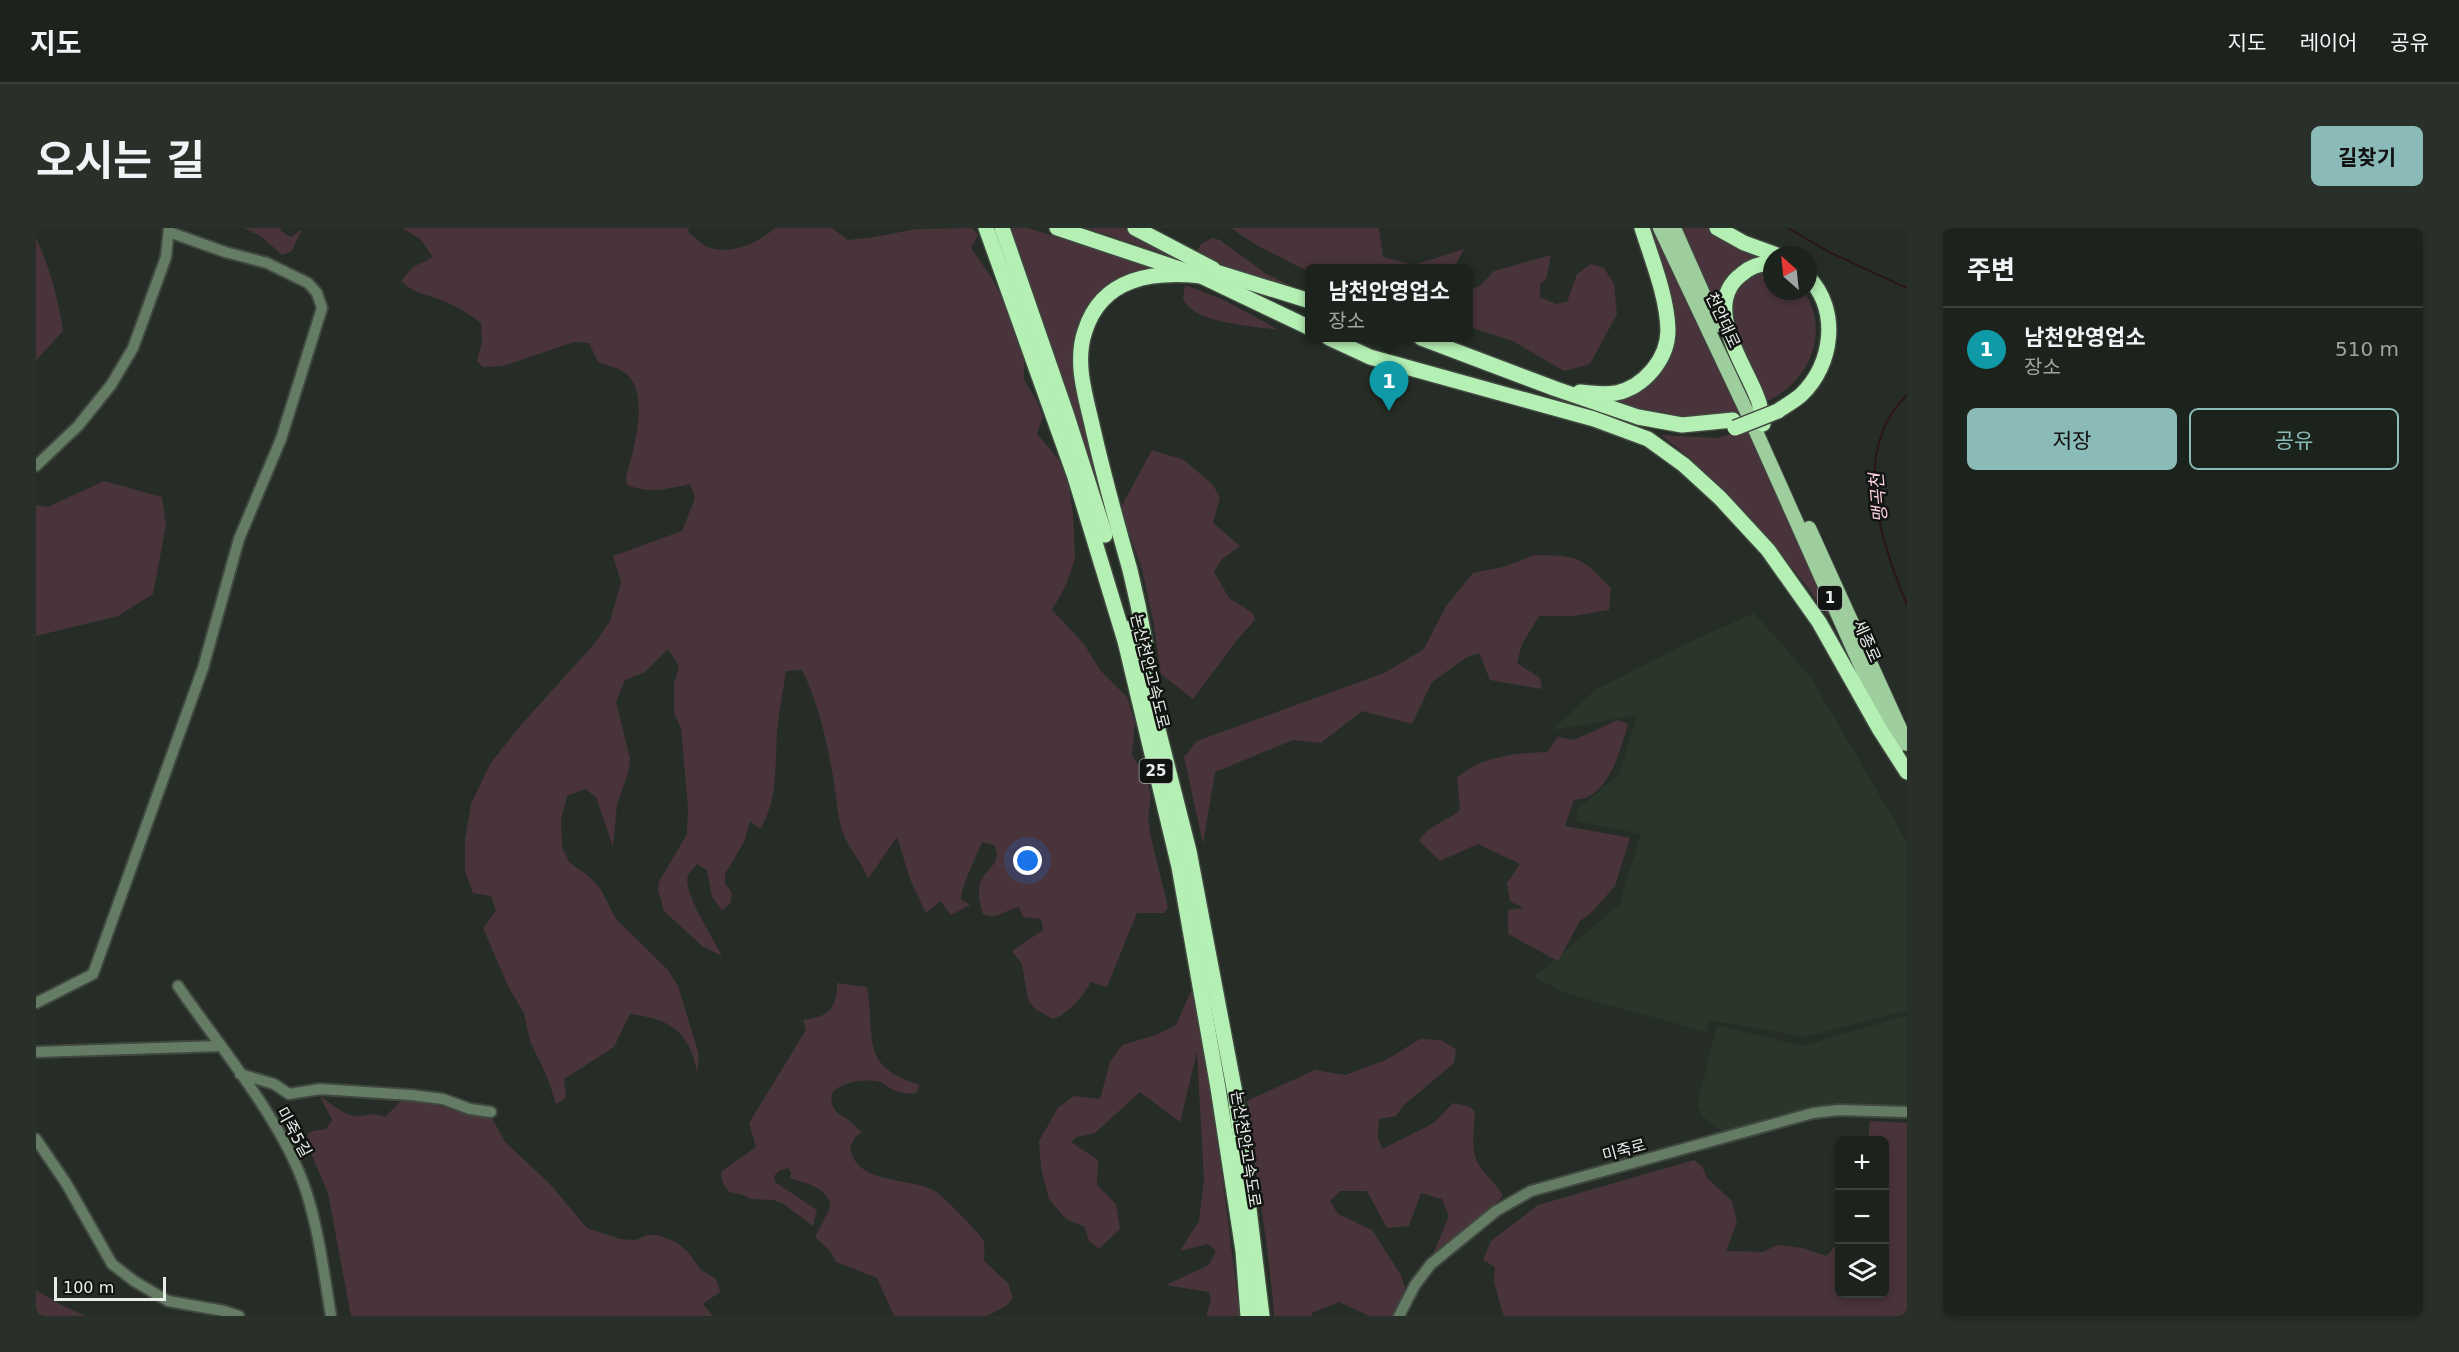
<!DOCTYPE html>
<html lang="ko">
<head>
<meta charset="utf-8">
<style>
  body { margin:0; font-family:"DejaVu Sans","Noto Sans KR",sans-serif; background:#292f29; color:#f1f3f6 }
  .controls { position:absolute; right:18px; bottom:18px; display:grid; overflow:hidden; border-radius:9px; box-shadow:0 3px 9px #0003 }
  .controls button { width:54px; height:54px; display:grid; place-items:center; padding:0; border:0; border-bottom:2px solid #3a3f3b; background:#1c221c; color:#f1f3f6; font:30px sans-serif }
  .compass { position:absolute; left:1727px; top:18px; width:54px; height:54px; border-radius:50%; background:#1c221c; box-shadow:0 3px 9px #0003; rotate:333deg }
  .scale { position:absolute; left:18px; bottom:15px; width:112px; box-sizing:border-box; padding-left:6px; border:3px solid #e9ede9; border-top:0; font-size:16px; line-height:21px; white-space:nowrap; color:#e9ede9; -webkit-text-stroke:4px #111411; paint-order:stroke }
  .you { position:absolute; left:992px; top:633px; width:21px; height:21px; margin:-15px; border:4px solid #fff; border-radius:50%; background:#1a73e8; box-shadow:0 0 0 9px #1a73e833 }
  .badge { display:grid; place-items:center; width:39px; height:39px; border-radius:50%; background:#8bbbb9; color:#fff; font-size:20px; font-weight:700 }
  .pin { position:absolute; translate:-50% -50px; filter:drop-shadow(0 2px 3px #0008) }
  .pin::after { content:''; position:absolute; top:32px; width:21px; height:18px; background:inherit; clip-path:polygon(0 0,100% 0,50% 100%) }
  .popup { position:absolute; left:1269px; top:36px; width:168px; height:78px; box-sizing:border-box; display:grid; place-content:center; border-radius:9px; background:#1c221c; filter:drop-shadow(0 2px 4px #0005); font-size:20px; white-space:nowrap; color:#a0a4a3 }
  .popup b { font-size:22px; color:#f1f3f6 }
  .popup::after { content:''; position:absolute; left:50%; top:100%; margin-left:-12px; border:12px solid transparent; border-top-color:#1c221c }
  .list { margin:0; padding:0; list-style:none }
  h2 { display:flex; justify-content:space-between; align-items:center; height:78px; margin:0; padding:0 24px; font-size:26px }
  h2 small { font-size:20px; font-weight:400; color:#a0a4a3 }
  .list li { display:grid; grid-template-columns:39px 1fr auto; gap:18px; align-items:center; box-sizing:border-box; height:84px; padding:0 24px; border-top:2px solid #3a3f3b }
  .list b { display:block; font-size:22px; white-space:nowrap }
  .list p { margin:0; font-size:20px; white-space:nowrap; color:#a0a4a3 }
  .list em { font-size:20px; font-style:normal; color:#a0a4a3 }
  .actions { display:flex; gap:12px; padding:18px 24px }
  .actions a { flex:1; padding:14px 0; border:2px solid #8bbbb9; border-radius:9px; text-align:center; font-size:21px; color:#8bbbb9 }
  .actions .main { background:#8bbbb9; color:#111 }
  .icon { flex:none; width:33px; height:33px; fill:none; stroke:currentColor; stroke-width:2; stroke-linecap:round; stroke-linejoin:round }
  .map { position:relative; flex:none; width:1871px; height:1088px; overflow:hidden; border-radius:9px }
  header { display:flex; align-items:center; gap:36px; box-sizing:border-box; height:84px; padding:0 30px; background:#1c221c; border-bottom:2px solid #3a3f3b }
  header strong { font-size:28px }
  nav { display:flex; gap:33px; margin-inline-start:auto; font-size:21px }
  .intro { display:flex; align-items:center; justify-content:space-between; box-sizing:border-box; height:144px; padding:0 36px }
  h1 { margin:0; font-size:42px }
  .button { padding:15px 27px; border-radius:9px; background:#8bbbb9; color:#111; font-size:21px; font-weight:700 }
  main { display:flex; gap:36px; padding:0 36px }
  aside { flex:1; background:#1c221c; border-radius:9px; box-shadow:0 3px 9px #0003 }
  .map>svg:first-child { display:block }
</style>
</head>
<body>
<header>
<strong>지도</strong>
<nav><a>지도</a><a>레이어</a><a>공유</a></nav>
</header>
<div class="intro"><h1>오시는 길</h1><a class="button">길찾기</a></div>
<main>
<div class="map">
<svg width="1871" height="1088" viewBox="0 0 1871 1088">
  <rect width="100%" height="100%" fill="#262d26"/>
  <!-- built -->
  <g fill="#2a362a">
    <path d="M1718,385L1775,450L1871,614V782L1769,809L1673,792L1671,804L1529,765L1498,749L1583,677L1605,606L1540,593L1542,580L1583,547L1601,487L1517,502L1559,462L1654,414Z"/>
    <path d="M1869,788L1871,793V878L1808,875L1764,882L1690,906L1666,888L1661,878L1681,797L1766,818Z"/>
  </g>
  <!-- green -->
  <g fill="#49343c">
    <path d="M170,0H246L244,2L255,9L266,1L256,23L246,27L226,9L208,0Z"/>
    <path d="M366,0H653L652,4C658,8 665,16 671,19C694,28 723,15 739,0H796L812,12L838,9L881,1L936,0L942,7L935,20L956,50L971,81L988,125V152L1001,173L1007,189L1001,206L1023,232L1033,258L1037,286L1039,331L1030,357L1016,382L1048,416L1064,442L1091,469L1099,495L1096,527L1111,550L1115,569L1112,589L1115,610L1132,679L1128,685H1101L1071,759L1055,754C1046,769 1034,785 1017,791L999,781L992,772L986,736L976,723L1007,702L1005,691L987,689L983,679C969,682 961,692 947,686C944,676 940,662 946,651C952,639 967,635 958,617L946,614C941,626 924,662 925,671L934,677L915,687L904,673L890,685L874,651L861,609L832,651C825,632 811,619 806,602C801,585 800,566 797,548C790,511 783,476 766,442L750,443C747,463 743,484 741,504C739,536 742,574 724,601L714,593L708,614L689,646V655L696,665L694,676L686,682L676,669L671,642L661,636C659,639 654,644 652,647C646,665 678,710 686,728L666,718L628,683L622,662L623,654L651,606L652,579L645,500L638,485V456L643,438L632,421L609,444L589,452L580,474L594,531L592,545L581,576L577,619L560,569L549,561L531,568L525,592L526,619L533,634L551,647L564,660L580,691L632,742L642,758L663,827L661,845C654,803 634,791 594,786L578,819L528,851L530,870L520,876L512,851L494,813L488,785L473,760L447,700L460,683L455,668L437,665L429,643V612L435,576L454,536L484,498L559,415L574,393L585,354L577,328L646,303L659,270L654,256C631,261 613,266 591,257L590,250C597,223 616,164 588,144C581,139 569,137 562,134L553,115L538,114L467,138L447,139L441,133L446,114L445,95C430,84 416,75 399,70C383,64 378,65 365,53L377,39L397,29L385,12Z"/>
    <path d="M974,0H992L1127,43L1087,52L1042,114L1084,327Z"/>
    <path d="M1050,0H1088L1131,27Z"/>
    <path d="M1195,0H1343L1347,29L1378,37L1428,21L1418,40H1274L1273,44L1220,17Z"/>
    <path d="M1609,0H1620L1703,185C1654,201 1618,186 1571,172L1587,167L1631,121Z"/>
    <path d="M1644,0H1677L1736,30L1714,35L1686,93Z"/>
    <path d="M0,10C14,41 22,69 27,103L2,130L0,135Z"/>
    <path d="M1176,10L1184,12L1229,45L1266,63L1172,35L1159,27L1165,16Z"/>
    <path d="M1515,27L1510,51L1504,56V69L1520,76L1531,74L1541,46L1555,36L1568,40L1578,56L1581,86L1554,136L1528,143L1477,113L1433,99V62L1444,58L1458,43Z"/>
    <path d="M1736,42V63H1768C1795,105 1773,155 1729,174L1696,94L1697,62L1717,44Z"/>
    <path d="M1149,57L1186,71L1243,102C1218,98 1158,96 1147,71Z"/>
    <path d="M1712,201L1799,397C1748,326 1695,260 1625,207L1680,210Z"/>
    <path d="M1116,222L1148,232L1177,257L1184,270L1177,295L1204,318L1185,332L1178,344L1193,370L1217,385L1219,392L1202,411L1157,471L1125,446L1118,397L1106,341L1084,281Z"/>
    <path d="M68,253L126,269L130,297L117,366L82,388L0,408V277L12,279Z"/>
    <path d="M1499,327C1544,328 1544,328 1575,360L1573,382L1537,388H1503L1486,416L1481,435L1504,450L1506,461L1454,452L1443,425L1431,429L1396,454L1376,496L1326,483L1285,515L1257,512L1179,544L1167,616L1148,529L1161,513L1348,445L1388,421L1410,378L1437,345L1467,339Z"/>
    <path d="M1582,492L1592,496C1585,520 1576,556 1552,569C1548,571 1542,571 1538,572L1529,598L1594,610L1579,658L1555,685L1544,693L1522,733L1472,706V682L1488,680L1474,673L1471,655L1484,636L1442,616L1404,633L1383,613C1392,597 1410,594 1424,582L1421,550C1444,528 1481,525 1511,524L1522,509L1538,512Z"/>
    <path d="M801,755L831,759C840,811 822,838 884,857L880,865C870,866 861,865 852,859C849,857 848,855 844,854C828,850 809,854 797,863L795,874L800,884L810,890L826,904L819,909L814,919C820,958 873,948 899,963C907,968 945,1006 948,1014C949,1019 948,1027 948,1033L972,1055L977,1070L970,1078L951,1088H858L841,1050L800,1034L794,1023L779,1009L793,982L794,973C784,957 772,956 754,950L755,945L752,940L743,943L738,948L739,954L781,982L777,998L746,975L737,972L715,971L707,967L693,964L686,953L685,944L720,919L713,895L770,802L767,792C792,789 801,782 801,755Z"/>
    <path d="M1157,759L1172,839L1204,1088H1170L1175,1072L1173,1064L1130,1057L1173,1037L1180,1023L1172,1016L1144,1023L1163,993L1168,951L1161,824L1144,894L1104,864L1059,905L1041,909L1035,914L1062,932L1061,957L1080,976L1084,1001L1063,1021L1053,1013L1049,999L1030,991L1013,971L1005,940L1003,913L1022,880L1038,868L1064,871L1074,834L1086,817L1120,807L1140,797Z"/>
    <path d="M1384,811L1405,812L1420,821L1418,835L1368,877L1360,888L1343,891L1342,909L1346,921L1398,895L1417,875L1434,879L1439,884C1438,900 1434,923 1443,937C1450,948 1461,956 1467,968L1425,1011L1394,1033L1413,988L1406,971L1385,965L1373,998L1351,1000L1331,963H1304L1294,973L1302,986L1336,1002L1365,1047L1369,1060L1358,1088H1333L1303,1074L1276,1085L1275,1088H1238C1233,1016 1219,945 1211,873L1279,842L1309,847L1350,832Z"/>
    <path d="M284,868C295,875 307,887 320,888C333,889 335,883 349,889L368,870L456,890L469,914L513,955L551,1000L584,1011L600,1012L611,1007H621L640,1014L652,1024L665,1042L680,1051L684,1064L667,1076L677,1088H315L292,965L270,914L273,904L290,901L296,892Z"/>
    <path d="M1834,893L1871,895V1088H1468L1467,1086L1458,1054L1459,1039L1447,1032L1455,1013L1502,977L1658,932L1666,938L1671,950L1696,973L1701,994L1690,1023L1727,1024L1741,1017L1766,1020L1791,1028L1803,1013L1804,1066H1848V912H1832Z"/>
    <path d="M0,1062L27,1078L50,1088H0Z"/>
  </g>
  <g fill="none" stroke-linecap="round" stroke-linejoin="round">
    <!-- stream -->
    <g stroke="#2b141e" stroke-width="2">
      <path d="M1752,0L1793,24L1871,60"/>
      <path d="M1871,167C1813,223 1845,314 1871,377"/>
    </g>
    <!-- minor casing -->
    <g stroke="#414841" stroke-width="14">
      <g id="minor">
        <path d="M0,238L42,198L75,157L97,120L130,29L133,0"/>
        <path d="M142,758C183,818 248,894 270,963C283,1003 288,1046 295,1088"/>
        <path d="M0,775L57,746L167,440L203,311L245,211L286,80L281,65L272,55L231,35L189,24L133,4"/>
        <path d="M0,824L184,818"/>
        <path d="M204,846L238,856L253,866L284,861L375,867L407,871L434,881L455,884"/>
        <path d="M0,911L30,955L76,1036L98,1053L132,1073L188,1083L203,1088"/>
        <path d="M1363,1088L1379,1057L1395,1036L1460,983L1495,963L1777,885L1803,882L1871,884"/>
      </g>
    </g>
    <!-- major casing -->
    <g stroke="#414841" stroke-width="16">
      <g id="major">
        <path d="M1624,0L1718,199L1861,519"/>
        <path d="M1638,0L1681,97"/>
        <path d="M1773,300L1871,516"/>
      </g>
    </g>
    <!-- highway casing -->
    <g stroke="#414841" stroke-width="18">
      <g id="highway">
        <path d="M950,0L1039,249L1089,413L1143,639L1182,860L1207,1023L1212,1088"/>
        <path d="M966,0L1031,188L1069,307"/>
        <path d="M1021,0L1165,48L1274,100"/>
        <path d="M1099,0L1177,41"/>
        <path d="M1681,0L1708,15L1741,27"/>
        <path d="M1167,40L1274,73"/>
        <path d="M1293,110L1334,129L1558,191L1612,211L1648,237L1684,270L1732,322L1783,394L1844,502L1871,544"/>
        <path d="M1385,110L1520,161L1602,189L1646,197L1697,192"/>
        <path d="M1544,164C1556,165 1568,167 1580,165C1608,159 1632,131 1632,102C1631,68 1616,32 1606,0"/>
        <path d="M1742,183C1749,178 1758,173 1765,167C1797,137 1804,82 1772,49"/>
        <path d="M1727,196C1725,187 1725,177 1721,169C1708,135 1665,76 1706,46C1714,39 1725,35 1736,36"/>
        <path d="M1096,399L1153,623L1199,865L1226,1088"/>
        <path d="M1109,414C1105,390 1100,366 1094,342C1081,296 1068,249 1057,201C1050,169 1038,135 1049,103C1066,49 1117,43 1165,48"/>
      </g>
    </g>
    <!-- minor -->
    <use href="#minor" stroke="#657c64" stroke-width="10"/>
    <!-- major -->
    <use href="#major" stroke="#9ece9d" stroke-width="14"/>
    <!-- highway -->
    <use href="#highway" stroke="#b4efb3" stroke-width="15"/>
    <!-- highway-bridge casing -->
    <g stroke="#414841" stroke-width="18" stroke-linecap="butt">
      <path id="highway-bridge" d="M1699,200L1742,183"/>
    </g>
    <!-- highway-bridge -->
    <use href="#highway-bridge" stroke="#b4efb3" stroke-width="15"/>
  </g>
  <g text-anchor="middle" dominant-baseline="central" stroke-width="5" stroke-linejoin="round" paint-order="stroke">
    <!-- shield labels -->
    <g fill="#111411" stroke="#a8aca8" stroke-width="1.5">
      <rect x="1782" y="358" width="24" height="24" rx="4.5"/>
      <rect x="1103.5" y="531" width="33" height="24" rx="4.5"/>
    </g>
    <g font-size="15" font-weight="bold" fill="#e9ede9">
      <text x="1794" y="370">1</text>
      <text x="1120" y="543">25</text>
    </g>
    <!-- street labels -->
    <g font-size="16" fill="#e9ede9" stroke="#111411">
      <text transform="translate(1687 92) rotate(65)">천안대로</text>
      <text transform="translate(1831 413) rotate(66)">세종로</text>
      <text transform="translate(1114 443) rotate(76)">논산천안고속도로</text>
      <text transform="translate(258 904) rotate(61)">미죽5길</text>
      <text transform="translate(1210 921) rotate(81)">논산천안고속도로</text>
      <text transform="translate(1588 922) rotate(-15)">미죽로</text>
    </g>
    <!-- water labels -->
    <g font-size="18" font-style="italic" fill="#faccde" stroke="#111411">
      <text transform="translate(1842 270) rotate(-95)">맹곡천</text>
    </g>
  </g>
</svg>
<div class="controls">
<button>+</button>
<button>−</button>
<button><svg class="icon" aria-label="layers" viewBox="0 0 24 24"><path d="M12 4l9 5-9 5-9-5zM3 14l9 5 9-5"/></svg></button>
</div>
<svg class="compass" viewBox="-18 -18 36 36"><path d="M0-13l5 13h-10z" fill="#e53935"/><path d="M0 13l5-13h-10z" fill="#a0a4a3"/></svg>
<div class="scale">100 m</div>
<div class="you"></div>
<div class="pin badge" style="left:1353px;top:183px;background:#0f9aa8">1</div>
<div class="popup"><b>남천안영업소</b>장소</div>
</div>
<aside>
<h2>주변<small></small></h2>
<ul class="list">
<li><span class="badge" style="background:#0f9aa8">1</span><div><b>남천안영업소</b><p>장소</p></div><em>510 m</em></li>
</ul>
<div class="actions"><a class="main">저장</a><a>공유</a></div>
</aside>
</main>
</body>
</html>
